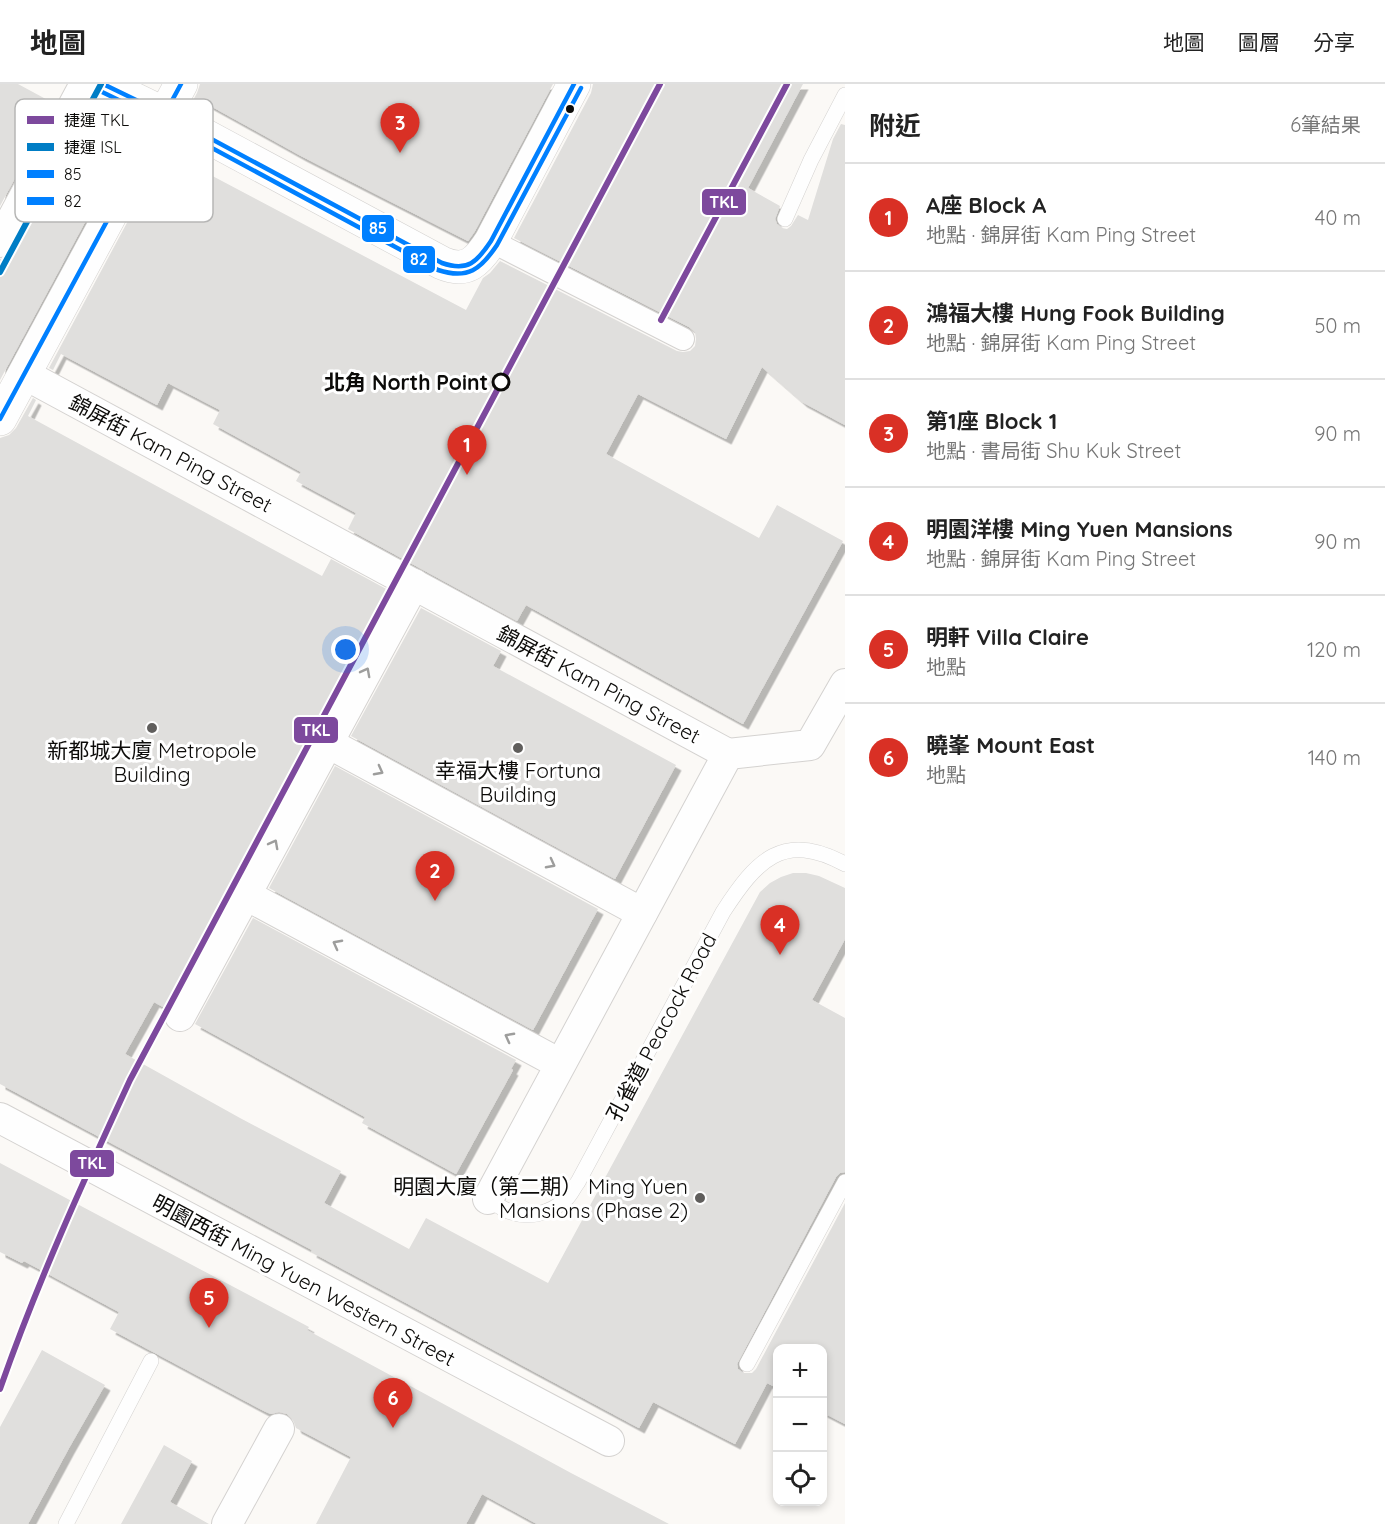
<!DOCTYPE html>
<html lang="zh-TW">
<head>
<meta charset="utf-8">
<style>
  body { margin:0; font-family:Quicksand,"Noto Sans TC",sans-serif; background:#f2f2f2; color:#222 }
  .controls { position:absolute; right:18px; bottom:18px; display:grid; overflow:hidden; border-radius:12px; box-shadow:0 3px 9px #0003 }
  .controls button { width:54px; height:54px; display:grid; place-items:center; padding:0; border:0; border-bottom:2px solid #e0e0e0; background:#fff; color:#222; font:30px sans-serif }
  .you { position:absolute; left:346px; top:566px; width:21px; height:21px; margin:-15px; border:4px solid #fff; border-radius:50%; background:#1a73e8; box-shadow:0 0 0 9px #1a73e833 }
  .badge { display:grid; place-items:center; width:39px; height:39px; border-radius:50%; background:#d93025; color:#fff; font-size:20px; font-weight:700 }
  .pin { position:absolute; translate:-50% -50px; filter:drop-shadow(0 2px 3px #0008) }
  .pin::after { content:''; position:absolute; top:32px; width:21px; height:18px; background:inherit; clip-path:polygon(0 0,100% 0,50% 100%) }
  .list { margin:0; padding:0; list-style:none }
  h2 { display:flex; justify-content:space-between; align-items:center; height:78px; margin:0; padding:0 24px; font-size:26px }
  h2 small { font-size:20px; font-weight:400; color:#767676 }
  .list li { display:grid; grid-template-columns:39px 1fr auto; gap:18px; align-items:center; box-sizing:border-box; height:108px; padding:0 24px; border-top:2px solid #e0e0e0 }
  .list b { display:block; font-size:22px; white-space:nowrap }
  .list p { margin:0; font-size:20px; white-space:nowrap; color:#767676 }
  .list em { font-size:20px; font-style:normal; color:#767676 }
  .icon { flex:none; width:33px; height:33px; fill:none; stroke:currentColor; stroke-width:2; stroke-linecap:round; stroke-linejoin:round }
  .map { position:relative; flex:none; width:845px; height:1440px; overflow:hidden }
  header { display:flex; align-items:center; gap:36px; box-sizing:border-box; height:84px; padding:0 30px; background:#fff; border-bottom:2px solid #e0e0e0 }
  header strong { font-size:28px }
  nav { display:flex; gap:33px; margin-inline-start:auto; font-size:21px }
  main { display:flex }
  aside { flex:1; background:#fff }
  .map>svg:first-child { display:block }
</style>
</head>
<body>
<header>
<strong>地圖</strong>
<nav><a>地圖</a><a>圖層</a><a>分享</a></nav>
</header>
<main>
<div class="map">
<svg width="845" height="1440" viewBox="0 0 845 1440">
  <defs>
    <filter id="shadow"><feDropShadow dx="5.5" dy="5.5" stdDeviation="0" flood-color="#0004"/></filter>
  </defs>
  <rect width="100%" height="100%" fill="#fbf9f6"/>
  <!-- building -->
  <g fill="#e0dfdd" filter="url(#shadow)">
    <path d="M0,0H18L55,20L0,122Z"/>
    <path d="M200,0H553L475,147L468,157L301,72L198,15L193,24L190,22L197,9Z"/>
    <path d="M593,0H803L748,104L780,122L775,135L777,140L782,144L787,145L791,142L798,131L808,136L833,55L841,40L845,41V341L802,318L762,283L726,355L638,310L606,370L759,454L777,421L843,457L743,640L526,521L517,537L348,445L356,429L296,397L301,388L213,340L220,326L168,299L157,321L61,270L53,286L49,284L172,55L176,57L169,69L466,226L483,194L490,189L500,177L677,267L683,268L690,267L695,262L696,255L695,248L689,243L514,154L591,9Z"/>
    <path d="M95,17L139,38L0,296V175L9,173L15,166Z"/>
    <path d="M33,314L36,316L28,332L322,492L331,475L390,507L165,924L154,918L125,970L240,1034L341,1087L324,1119L409,1165L426,1134L548,1199L760,808L770,799L781,793L793,789H806L819,792L845,804V855L812,916L845,934V1088L840,1089L836,1093L737,1280L738,1285L743,1289H752L756,1285L845,1119V1340L822,1328V1264H777V1304L767,1299L735,1360L653,1318L639,1344L311,1168L312,1166L0,1000V354L9,351L16,344Z"/>
    <path d="M421,524L501,567L493,582L676,681L615,795L351,652Z"/>
    <path d="M335,682L598,825L533,946L269,804Z"/>
    <path d="M253,834L516,976L511,985L513,986L456,1090L362,1039L365,1033L195,940Z"/>
    <path d="M0,1079L309,1243L307,1246L571,1389L669,1440H537L482,1410L466,1440H316L351,1373L296,1344L293,1336L287,1330L279,1328L271,1330L264,1327L110,1245L119,1228L24,1177L22,1179L0,1168Z"/>
    <path d="M42,1266L105,1301L69,1364L28,1440H0V1343Z"/>
    <path d="M164,1361L192,1377L170,1418L209,1440H121Z"/>
  </g>
  <g fill="none" stroke-linecap="round" stroke-linejoin="round">
    <!-- service casing -->
    <g stroke="#d4d2d0" stroke-width="16">
      <g id="service">
        <path d="M785,135L811,76L845,11"/>
        <path d="M488,1115C493,1118 498,1122 504,1125C525,1136 550,1131 567,1114C571,1110 574,1103 578,1098L723,828C756,777 783,746 845,780"/>
        <path d="M747,1280L845,1098"/>
        <path d="M66,1440L151,1277"/>
      </g>
    </g>
    <!-- pedestrian casing -->
    <g stroke="#d4d2d0" stroke-width="24">
      <path id="pedestrian" d="M491,157L683,255"/>
    </g>
    <!-- minor casing -->
    <g stroke="#d4d2d0" stroke-width="32">
      <g id="minor">
        <path d="M0,158L85,0"/>
        <path d="M24,290L728,670"/>
        <path d="M328,659L642,829"/>
        <path d="M728,670L810,661L845,600"/>
        <path d="M246,811L560,980"/>
        <path d="M180,932L414,500"/>
        <path d="M0,1034L609,1357"/>
        <path d="M488,1115L728,670"/>
        <path d="M227,1440L279,1345"/>
      </g>
    </g>
    <!-- tertiary casing -->
    <g stroke="#d4d2d0" stroke-width="34">
      <path id="tertiary" d="M103,0L165,30L442,179C467,190 478,177 491,157L574,0"/>
    </g>
    <!-- secondary casing -->
    <g stroke="#d4d2d0" stroke-width="34">
      <path id="secondary" d="M0,335L181,0"/>
    </g>
    <!-- service -->
    <use href="#service" stroke="#fefefe" stroke-width="15"/>
    <!-- pedestrian -->
    <use href="#pedestrian" stroke="#fefefe" stroke-width="22"/>
    <!-- minor -->
    <use href="#minor" stroke="#fefefe" stroke-width="30"/>
    <!-- tertiary -->
    <use href="#tertiary" stroke="#fefefe" stroke-width="33"/>
    <!-- secondary -->
    <use href="#secondary" stroke="#fefefe" stroke-width="33"/>
    <!-- bus-1 casing -->
    <g stroke="#fff" stroke-width="9">
      <g id="bus-1">
        <path d="M103,0L165,30L442,179C468,188 477,178 491,157L574,0"/>
        <path d="M0,335L181,0"/>
      </g>
    </g>
    <!-- bus-2 casing -->
    <g stroke="#fff" stroke-width="9">
      <path id="bus-2" d="M100,7L162,37L438,186C468,196 481,185 497,161L581,4"/>
    </g>
    <!-- bus-1 -->
    <use href="#bus-1" stroke="#0080ff" stroke-width="4.5"/>
    <!-- bus-2 -->
    <use href="#bus-2" stroke="#0080ff" stroke-width="4.5"/>
    <!-- metro-1 casing -->
    <g stroke="#fff" stroke-width="10">
      <g id="metro-1">
        <path d="M661,236L787,0"/>
        <path d="M0,1305C37,1199 83,1098 130,996L660,0"/>
      </g>
    </g>
    <!-- metro-2 casing -->
    <g stroke="#fff" stroke-width="10">
      <path id="metro-2" d="M0,188L101,0"/>
    </g>
    <!-- metro-1 -->
    <use href="#metro-1" stroke="#7d499d" stroke-width="6"/>
    <!-- metro-2 -->
    <use href="#metro-2" stroke="#007dc5" stroke-width="6"/>
  </g>
  <!-- one-way arrows -->
  <defs><path id="oneway-chevron" d="M-2-3.5L2.5 0L-2 3.5" fill="none" stroke-width="1.6" stroke-linecap="round" stroke-linejoin="round" transform="scale(1.5)"/></defs>
  <g stroke="#9d9d9c">
    <use href="#oneway-chevron" transform="translate(366 588) rotate(-62)"/>
    <use href="#oneway-chevron" transform="translate(379 687) rotate(28)"/>
    <use href="#oneway-chevron" transform="translate(274 760) rotate(-62)"/>
    <use href="#oneway-chevron" transform="translate(551 780) rotate(28)"/>
    <use href="#oneway-chevron" transform="translate(337 860) rotate(-152)"/>
    <use href="#oneway-chevron" transform="translate(509 953) rotate(-152)"/>
  </g>
  <!-- markers -->
  <circle fill="#0c0b09" stroke="#fff" stroke-width="2" cx="570" cy="25" r="5"/>
  <circle fill="#fff" stroke="#0c0b09" stroke-width="3" cx="501" cy="298" r="8"/>
  <g fill="#605e5c" stroke="#fff" stroke-width="2">
    <circle cx="152" cy="644" r="6"/>
    <circle cx="518" cy="664" r="6"/>
    <circle cx="700" cy="1114" r="6"/>
  </g>
  <g text-anchor="middle" dominant-baseline="central" stroke-width="6" stroke-linejoin="round" paint-order="stroke">
    <!-- stop labels -->
    <g font-size="21" font-weight="bold" fill="#0c0b09" stroke="#fff" text-anchor="end">
      <text x="488" y="298">北角 North Point</text>
    </g>
    <!-- street labels -->
    <g font-size="21" fill="#0c0b09" stroke="#fff">
      <text transform="translate(171 369) rotate(28)">錦屏街 Kam Ping Street</text>
      <text transform="translate(599 600) rotate(28)">錦屏街 Kam Ping Street</text>
      <text transform="translate(661 943) rotate(-62)">孔雀道 Peacock Road</text>
      <text transform="translate(304 1196) rotate(28)">明園西街 Ming Yuen Western Street</text>
    </g>
    <!-- poi labels -->
    <g font-size="21" fill="#0c0b09" stroke="#fff">
      <text x="152" y="666">新都城大廈 Metropole<tspan x="152" dy="24">Building</tspan></text>
      <text x="518" y="686">幸福大樓 Fortuna<tspan x="518" dy="24">Building</tspan></text>
      <text x="688" y="1102" text-anchor="end">明園大廈（第二期） Ming Yuen<tspan x="688" dy="24">Mansions (Phase 2)</tspan></text>
    </g>
  </g>
  <!-- legend -->
  <rect x="15" y="15" width="198" height="123" rx="9" fill="#fff" stroke="#b6b6b5" stroke-width="1.5"/>
  <rect x="27" y="32" width="27" height="8" fill="#7d499d"/>
  <rect x="27" y="59" width="27" height="8" fill="#007dc5"/>
  <rect x="27" y="86" width="27" height="8" fill="#0080ff"/>
  <rect x="27" y="113" width="27" height="8" fill="#0080ff"/>
  <g font-size="16" fill="#0c0b09">
    <text x="64" y="42">捷運 TKL</text>
    <text x="64" y="69">捷運 ISL</text>
    <text x="64" y="96">85</text>
    <text x="64" y="123">82</text>
  </g>
  <g stroke="#fff" stroke-width="2">
    <rect x="701" y="104" width="46" height="28" rx="6" fill="#7d499d"/>
    <rect x="361" y="130" width="34" height="29" rx="6" fill="#0080ff"/>
    <rect x="402" y="161" width="34" height="29" rx="6" fill="#0080ff"/>
    <rect x="293" y="632" width="46" height="28" rx="6" fill="#7d499d"/>
    <rect x="69" y="1065" width="46" height="29" rx="6" fill="#7d499d"/>
  </g>
  <g font-size="16" text-anchor="middle" font-weight="bold" fill="#fff">
    <text x="724" y="124">TKL</text>
    <text x="378" y="150">85</text>
    <text x="419" y="181">82</text>
    <text x="316" y="652">TKL</text>
    <text x="92" y="1085">TKL</text>
  </g>
</svg>
<div class="controls">
<button>+</button>
<button>−</button>
<button><svg class="icon" aria-label="locate" viewBox="0 0 24 24"><circle cx="12" cy="12" r="6"/><path d="M12 2v4M12 18v4M2 12h4M18 12h4"/></svg></button>
</div>
<div class="you"></div>
<div class="pin badge" style="left:467px;top:391px">1</div>
<div class="pin badge" style="left:435px;top:817px">2</div>
<div class="pin badge" style="left:400px;top:69px">3</div>
<div class="pin badge" style="left:780px;top:871px">4</div>
<div class="pin badge" style="left:209px;top:1244px">5</div>
<div class="pin badge" style="left:393px;top:1344px">6</div>
</div>
<aside>
<h2>附近<small>6筆結果</small></h2>
<ul class="list">
<li><span class="badge">1</span><div><b>A座 Block A</b><p>地點 · 錦屏街 Kam Ping Street</p></div><em>40 m</em></li>
<li><span class="badge">2</span><div><b>鴻福大樓 Hung Fook Building</b><p>地點 · 錦屏街 Kam Ping Street</p></div><em>50 m</em></li>
<li><span class="badge">3</span><div><b>第1座 Block 1</b><p>地點 · 書局街 Shu Kuk Street</p></div><em>90 m</em></li>
<li><span class="badge">4</span><div><b>明園洋樓 Ming Yuen Mansions</b><p>地點 · 錦屏街 Kam Ping Street</p></div><em>90 m</em></li>
<li><span class="badge">5</span><div><b>明軒 Villa Claire</b><p>地點</p></div><em>120 m</em></li>
<li><span class="badge">6</span><div><b>曉峯 Mount East</b><p>地點</p></div><em>140 m</em></li>
</ul>
</aside>
</main>
</body>
</html>
